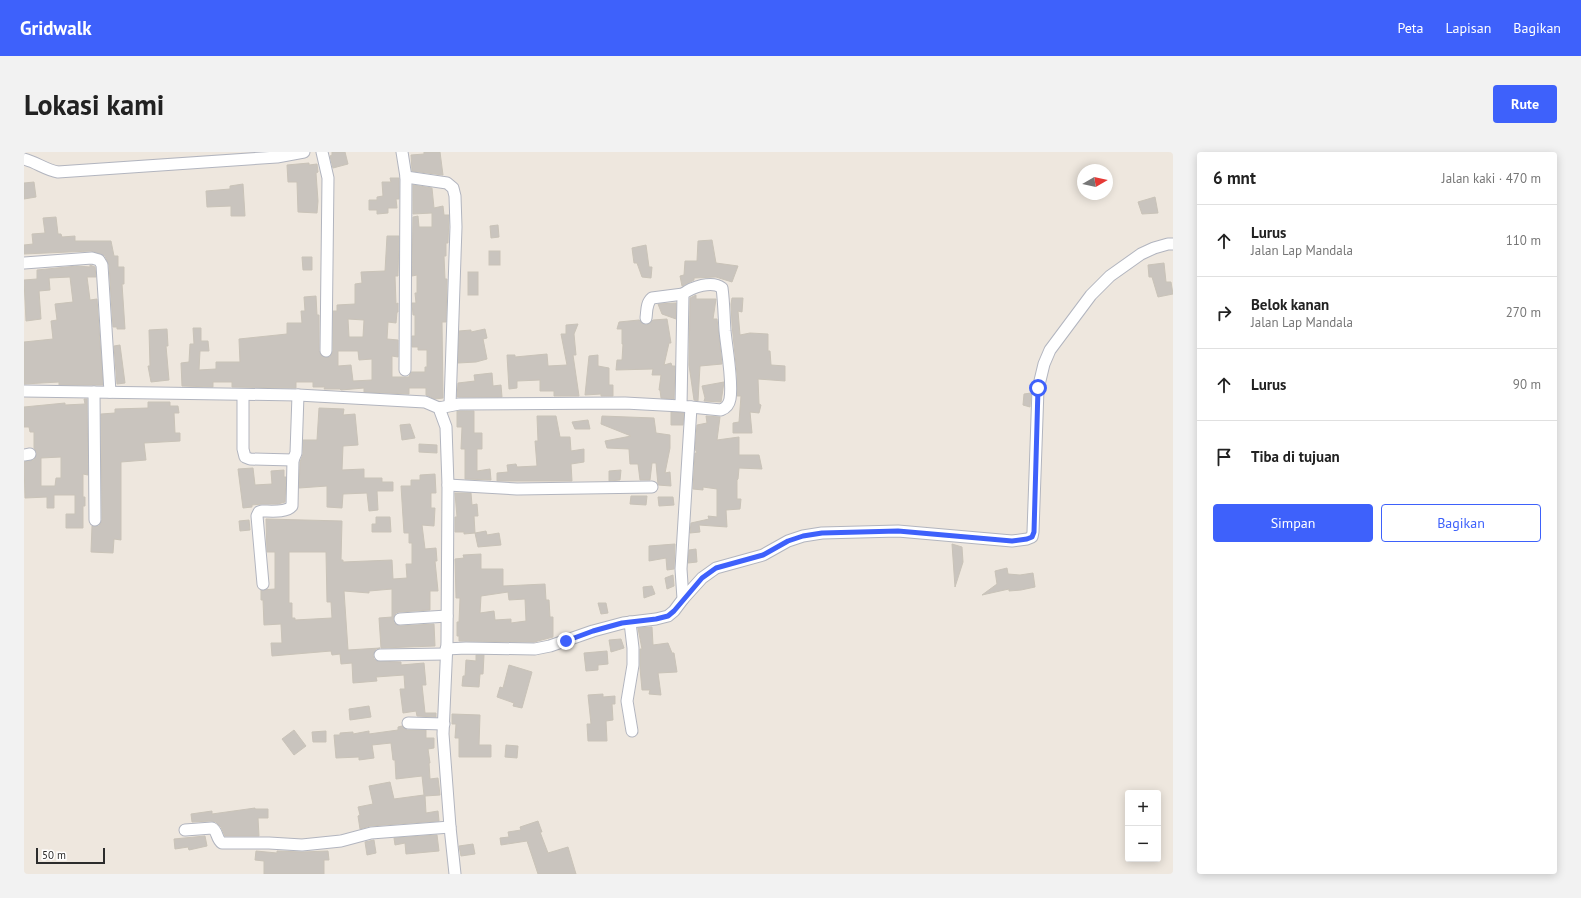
<!DOCTYPE html>
<html lang="id">
<head>
<meta charset="utf-8">
<style>
  body { margin:0; font-family:"PT Sans",sans-serif; background:#f2f2f2; color:#222 }
  .controls { position:absolute; right:12px; bottom:12px; display:grid; overflow:hidden; border-radius:4px; box-shadow:0 2px 10px #0003 }
  .controls button { width:36px; height:36px; display:grid; place-items:center; padding:0; border:0; border-bottom:1px solid #e0e0e0; background:#fff; color:#222; font:20px sans-serif }
  .compass { position:absolute; left:1053px; top:12px; width:36px; height:36px; border-radius:50%; background:#fff; box-shadow:0 2px 10px #0003; rotate:81deg }
  .scale { position:absolute; left:12px; bottom:10px; width:69px; box-sizing:border-box; padding-left:4px; border:2px solid #2c2c2c; border-top:0; font-size:11px; line-height:14px; white-space:nowrap; color:#2c2c2c; -webkit-text-stroke:3px #fff; paint-order:stroke }
  .stop { position:absolute; width:12px; height:12px; margin:-9px; border:3px solid #3e61fb; border-radius:50%; background:#fff }
  .stop.end { background:#3e61fb; border-color:#fff; box-shadow:0 1px 4px #0008 }
  .list { margin:0; padding:0; list-style:none }
  h2 { display:flex; justify-content:space-between; align-items:center; height:52px; margin:0; padding:0 16px; font-size:17px }
  h2 small { font-size:13px; font-weight:400; color:#767676 }
  .list li { display:grid; grid-template-columns:26px 1fr auto; gap:12px; align-items:center; box-sizing:border-box; height:72px; padding:0 16px; border-top:1px solid #e0e0e0 }
  .list b { display:block; font-size:15px; white-space:nowrap }
  .list p { margin:0; font-size:13px; white-space:nowrap; color:#767676 }
  .list em { font-size:13px; font-style:normal; color:#767676 }
  .actions { display:flex; gap:8px; padding:12px 16px }
  .actions a { flex:1; padding:9px 0; border:1px solid #3e61fb; border-radius:4px; text-align:center; font-size:14px; color:#3e61fb }
  .actions .main { background:#3e61fb; color:#fff }
  .icon { flex:none; width:22px; height:22px; fill:none; stroke:currentColor; stroke-width:2; stroke-linecap:round; stroke-linejoin:round }
  .map { position:relative; flex:none; width:1149px; height:722px; overflow:hidden; border-radius:4px }
  header { display:flex; align-items:center; gap:24px; box-sizing:border-box; height:56px; padding:0 20px; background:#3e61fb; color:#fff }
  header strong { font-size:19px }
  nav { display:flex; gap:22px; margin-inline-start:auto; font-size:14px }
  .intro { display:flex; align-items:center; justify-content:space-between; box-sizing:border-box; height:96px; padding:0 24px }
  h1 { margin:0; font-size:28px }
  .button { padding:10px 18px; border-radius:4px; background:#3e61fb; color:#fff; font-size:14px; font-weight:700 }
  main { display:flex; gap:24px; padding:0 24px }
  aside { flex:1; background:#fff; border-radius:4px; box-shadow:0 2px 10px #0003 }
  .map>svg:first-child { display:block }
</style>
</head>
<body>
<header>
<strong>Gridwalk</strong>
<nav><a>Peta</a><a>Lapisan</a><a>Bagikan</a></nav>
</header>
<div class="intro"><h1>Lokasi kami</h1><a class="button">Rute</a></div>
<main>
<div class="map">
<svg width="1149" height="722" viewBox="0 0 1149 722">
  <rect width="100%" height="100%" fill="#eee7de"/>
  <!-- building -->
  <g fill="#c9c4be" stroke="#c9c3b8" fill-rule="evenodd">
    <path d="M308,0H321L324,12L309,16L306,4L308,3Z"/>
    <path d="M400,0H416L419,23L388,19L387,3L400,2Z"/>
    <path d="M285,11V13L293,12L294,20L292,21L294,49L293,61L274,60L273,30H264L263,13Z"/>
    <path d="M366,26H375V47H372L373,56H364V61L353,62V58H345V48H353V45L359,44L358,30H367Z"/>
    <path d="M10,30L12,45L0,47V31Z"/>
    <path d="M219,32L221,64H207V54L183,55L182,39L206,37V34Z"/>
    <path d="M389,33L408,36L410,56L419,54L420,63H425L424,91H422V104H420L421,127H423L422,170H418L419,246L411,247L402,243V236H385V242L340,240V236L317,238L316,237H300L301,235H289V230H272V236L208,235V230H189V235L158,234L157,211L165,210L166,192H170L169,176H177V189H184L185,199H176L175,218L192,217V210H216L215,187L263,182V171H278L277,159H281L280,145L292,144L293,163H295V199L299,205H306L309,199V159H313V153L331,152V132L338,131L337,120L361,119L363,84H375L374,124H371L372,152L374,151V160H373L372,171L364,170L363,187L374,188V205L368,204V225H385L387,220H401V215H403V198H394V195H388V184H391V163H389L388,151H392L391,141H393V123L388,124L389,65L394,64L395,75H408V61L389,62ZM324,167L340,168L339,185H325ZM314,199H334L335,208L348,207V228L329,229L327,213L314,214Z"/>
    <path d="M1131,45L1134,61L1118,62L1114,50Z"/>
    <path d="M32,65L34,82H37L38,85L51,84V89H87L90,104H94V115H100V132H98L101,177H93V175H89L85,113L81,104L77,102L67,99L0,102V93L9,92L8,82L21,81L19,66Z"/>
    <path d="M474,73L475,85L467,86L466,74Z"/>
    <path d="M688,88L692,111L714,114L708,130L692,125L670,126V128L658,134L656,124L660,123L661,109H673L674,89Z"/>
    <path d="M622,93L625,115H628L627,126L618,125L613,111H610L608,96Z"/>
    <rect x="465" y="99" width="11" height="14"/>
    <path d="M278,105H288V118H279Z"/>
    <path d="M1140,111L1142,130H1147L1149,142L1134,145L1128,125H1125L1124,113Z"/>
    <path d="M66,113L71,115L72,125H63L66,148L73,147L79,233H35V230L0,232V190L29,187L27,169L33,168L31,152L49,150L46,125L25,126L26,138L15,139L17,167L2,169L0,128L13,127V118L53,114L66,115Z"/>
    <rect x="444" y="120" width="10" height="23"/>
    <path d="M672,143V147H692L689,167H693L698,212L676,214L674,249L670,248L665,213L666,146Z"/>
    <path d="M708,146H719L718,160L714,159L716,183L726,181L744,182V199H746L747,213L761,214V229L734,227L735,252L737,253L735,261L726,260L728,281H709V271L715,270L717,244H713V222L708,173L707,152Z"/>
    <path d="M652,151V167L638,162L634,152Z"/>
    <path d="M643,167L647,191H645L640,213L647,211L648,214H651L650,247L637,246L636,238H635L637,223H628L629,217L592,218L593,208H598L599,192H598V177H593L595,170L615,168L618,171L622,173L625,172L629,168Z"/>
    <path d="M554,172L550,182L552,203H549L555,244H530V239H516V228L493,229V236L485,237L483,203H491V205L523,202L524,214L543,213L537,182H542V173Z"/>
    <path d="M143,177L144,194H142L145,228L127,230L124,214H126L125,178Z"/>
    <path d="M461,177L463,186L459,187L463,207L452,210L434,211L435,179L447,178V180Z"/>
    <path d="M96,193L101,231L93,232L90,194Z"/>
    <path d="M574,203V214L585,216V233H589V244H577V242L561,243L565,204Z"/>
    <path d="M468,221L469,234L477,233L478,245H433L434,231L451,229L450,223Z"/>
    <path d="M700,230L697,250L680,249L681,246L678,234Z"/>
    <path d="M1007,241L1006,255L999,253L1000,242Z"/>
    <path d="M60,247H63L64,323L59,322V345H61V354H59V376H42V362H51V343H30V356H23V345L1,346L0,310L10,308L13,301L10,296V280H6L5,275H0V255L41,251V253L61,252ZM37,305V326H32L31,334H17V306Z"/>
    <path d="M124,250H146V254H154L155,261H150L151,281H156V289L120,291L122,308L97,310V388L90,387L89,401L67,400L68,374H75L78,368L77,262L91,261V257L124,256Z"/>
    <path d="M295,256L320,257L319,263L331,262L334,293L319,294L318,318L340,317V326H358V330H369V339H353L354,358L345,359L343,341L319,342L318,356L303,355V334L275,336L276,310L279,302V288H293Z"/>
    <path d="M433,259H450V281H458V297H453V319L466,317L467,328L441,327V297H437L438,275H433Z"/>
    <path d="M647,260L660,261L659,273H647Z"/>
    <path d="M513,264H532L536,285H546L547,299L560,297V310L547,312L548,329H473V321L484,320L483,313L492,312L493,315L513,314L511,289H514Z"/>
    <path d="M578,264L630,266L632,281L646,283V296L641,321L646,320L647,334L634,333L632,311H628L626,328H616L614,312H606L605,297L583,296L581,289L607,284L577,272Z"/>
    <path d="M682,264L696,265L693,288L715,285V303H735L738,317L715,316L714,327L713,328V347H717L716,357L702,358L703,375L675,373L676,380L666,381L667,371L685,367L684,364L693,365V337L679,335V338L669,337L671,301H673L671,297L673,273L683,271Z"/>
    <path d="M564,268L566,277H551L548,270Z"/>
    <path d="M386,272L391,286L378,288L376,273Z"/>
    <path d="M395,292L413,293V301L395,300Z"/>
    <path d="M229,316L231,333L248,332L247,319L260,318V325H262L261,350L254,352H238L228,353V355L219,356L214,317Z"/>
    <path d="M597,318L596,328L585,329V319Z"/>
    <path d="M411,322L412,341H407V356H411L410,374L398,373L401,397L412,396L413,409H411L414,439H406V458L375,460L372,461L369,467L370,471L376,474L410,472L411,494L357,496L355,466L368,465V437L345,439V441L320,439L324,498L356,496L352,497L349,503L350,507L353,509L377,510V513L400,511L402,533H398L401,561H412V565L393,564L392,559L379,561L376,537H381L380,523L352,525L353,529L329,531L328,511L317,512L316,502L308,503L307,499L248,504L247,491H258L257,472L240,473L239,448H237V438L251,437V400H243L242,367L318,369L317,408H319V410L368,408L369,427L383,426L382,412H388V391H385V381H380L377,334H387V328H396V323ZM265,400H302L303,450H307L308,466L271,468V466H268V451H265Z"/>
    <path d="M431,341H447L448,353L453,352L454,364H450L451,381L462,379L463,383L475,381L477,393L454,395L451,381L440,382V380H431V365H433Z"/>
    <path d="M607,344H623L622,353L606,352Z"/>
    <path d="M634,345H649L650,353L635,354Z"/>
    <path d="M352,365H366L367,380H348V372H352Z"/>
    <path d="M225,368L226,378L216,379L215,369Z"/>
    <path d="M651,392L650,417L643,418L642,406L625,409V394Z"/>
    <path d="M928,392L938,395L939,410L931,435Z"/>
    <path d="M672,397L673,410L664,411L665,398Z"/>
    <path d="M457,402V417H479V434L521,432L522,448H525L526,465H529V485L510,490L435,489V484H433V470H435L436,446H432L431,407L440,406L439,403ZM484,440L485,448L501,447L502,469L487,471V467L471,468L470,459L456,461L457,444Z"/>
    <path d="M983,416L984,422L996,423L1009,421L1011,435L997,438L985,439V437L958,443L973,432L971,419Z"/>
    <path d="M649,423L650,434L643,437L641,426Z"/>
    <path d="M628,434L631,442L620,446L619,435Z"/>
    <path d="M574,451H582L584,461L577,462Z"/>
    <path d="M628,475L629,493L644,491L648,501H650L653,520L634,521L637,543L625,542L626,538H618L616,516V497H618L614,476Z"/>
    <path d="M597,487L600,496L587,500L585,488Z"/>
    <path d="M583,499L584,512L574,513V518L562,519L560,501Z"/>
    <path d="M452,503H460L459,522H456L455,535L438,534L439,524H441L442,508L452,509Z"/>
    <path d="M485,513L508,520L498,556L489,554L490,551L473,545L476,535L479,536Z"/>
    <path d="M579,542V545L591,544V552H588L589,568L582,569L583,589H564L563,572H567L564,543Z"/>
    <path d="M345,554L347,565L326,568L325,557Z"/>
    <path d="M428,562L456,563L455,593H467V605H435V586H431L432,572H428Z"/>
    <path d="M378,574L383,578H402V586H410V596L404,597L406,611H405L406,627L414,626L416,643L401,644L402,661L414,659L415,669L346,674L336,677L334,664L336,663L334,655L349,652L345,634L366,630L370,647L400,643L398,624L372,627L371,608H369L367,591L348,593L350,606L335,608V605L312,606L310,583H316V581L329,580V582L345,579V582L374,578V575Z"/>
    <path d="M270,578L282,594L270,603L258,587Z"/>
    <path d="M302,579V590H289L288,580Z"/>
    <path d="M482,593L494,594L493,606L481,605Z"/>
    <path d="M231,656V657H244V666H234L235,684H201L197,675L192,670L187,669L168,670L167,662L188,659V662Z"/>
    <path d="M514,669L518,680H516L524,701L544,695L552,722H514L503,689L477,693L476,686L485,685L484,680L497,678L496,675Z"/>
    <path d="M413,683L415,699L382,702L381,691L371,693L370,686Z"/>
    <path d="M181,684L183,694L165,698L164,695L151,697L150,687Z"/>
    <path d="M350,688L352,701L343,703L341,690Z"/>
    <path d="M449,692L451,702L437,704L435,694Z"/>
    <path d="M232,699L253,701V699L278,700L304,699L305,708H300V722H240V709L231,708Z"/>
  </g>
  <g fill="none" stroke-linecap="round" stroke-linejoin="round">
    <!-- minor casing -->
    <g stroke="#b2b5bf" stroke-width="13">
      <g id="minor">
        <path d="M298,0L304,26L302,199"/>
        <path d="M378,0L382,25L381,218"/>
        <path d="M0,7C12,10 22,18 34,20L253,5L280,0"/>
        <path d="M382,25L423,31L429,36L431,44L432,75L426,253"/>
        <path d="M0,111L68,106L75,108L78,113L86,240"/>
        <path d="M622,166C623,159 622,151 628,146L659,142"/>
        <path d="M0,239L274,243L401,250L415,256L422,275L424,333L423,490L419,582L426,675L431,722"/>
        <path d="M70,240L71,368"/>
        <path d="M219,243V297L221,305L226,307L269,308L272,301L274,243"/>
        <path d="M415,256L435,252L601,251L657,254L697,258C702,256 705,253 706,247C709,229 703,199 701,179C700,165 700,150 698,136C688,128 668,135 659,142L657,254"/>
        <path d="M0,303L6,302"/>
        <path d="M424,333L493,337L628,335"/>
        <path d="M239,432L233,364L235,360L238,359C247,359 262,361 268,354L269,308"/>
        <path d="M659,447L678,426L692,416L739,403L764,389L779,384L798,381L874,379L988,389L1003,387L1008,385L1009,380L1014,237L1020,212L1026,198L1067,143L1086,124L1117,102L1130,96L1144,92H1149"/>
        <path d="M376,467L423,464"/>
        <path d="M606,470L609,496V513L603,549L608,579"/>
        <path d="M422,497L442,496L511,497L526,494L569,479L599,471L632,467L644,464L650,459L659,447L657,417L667,255"/>
        <path d="M356,503L422,502"/>
        <path d="M384,571L420,572"/>
        <path d="M161,678L188,676C194,679 192,687 198,691H245L278,693L317,689L347,681L426,675"/>
      </g>
    </g>
    <!-- minor -->
    <use href="#minor" stroke="#fff" stroke-width="11"/>
  </g>
  <g fill="none" stroke-linecap="round" stroke-linejoin="round">
    <!-- route -->
    <path stroke="#3e61fb" stroke-width="5" d="M542,489L569,479L598,471L632,467L644,464L650,459L678,426L692,416L739,403L764,389L779,384L798,381L874,379L988,389L1003,387L1008,385L1010,380L1014,236"/>
  </g>
</svg>
<div class="controls">
<button>+</button>
<button>−</button>
</div>
<svg class="compass" viewBox="-18 -18 36 36"><path d="M0-13l5 13h-10z" fill="#e53935"/><path d="M0 13l5-13h-10z" fill="#767676"/></svg>
<div class="scale">50 m</div>
<div class="stop" style="left:1014px;top:236px"></div>
<div class="stop end" style="left:542px;top:489px"></div>
</div>
<aside>
<h2>6 mnt<small>Jalan kaki · 470 m</small></h2>
<ul class="list">
<li><svg class="icon" aria-label="ahead" viewBox="0 0 24 24"><path d="M12 20V5M6 11l6-6 6 6"/></svg><div><b>Lurus</b><p>Jalan Lap Mandala</p></div><em>110 m</em></li>
<li><svg class="icon" aria-label="right" viewBox="0 0 24 24"><path d="M7 20v-9h11M14 6l5 5-5 5"/></svg><div><b>Belok kanan</b><p>Jalan Lap Mandala</p></div><em>270 m</em></li>
<li><svg class="icon" aria-label="ahead" viewBox="0 0 24 24"><path d="M12 20V5M6 11l6-6 6 6"/></svg><div><b>Lurus</b></div><em>90 m</em></li>
<li><svg class="icon" aria-label="arrive" viewBox="0 0 24 24"><path d="M6 21V4h12l-3 4 3 4H6"/></svg><div><b>Tiba di tujuan</b></div></li>
</ul>
<div class="actions"><a class="main">Simpan</a><a>Bagikan</a></div>
</aside>
</main>
</body>
</html>
